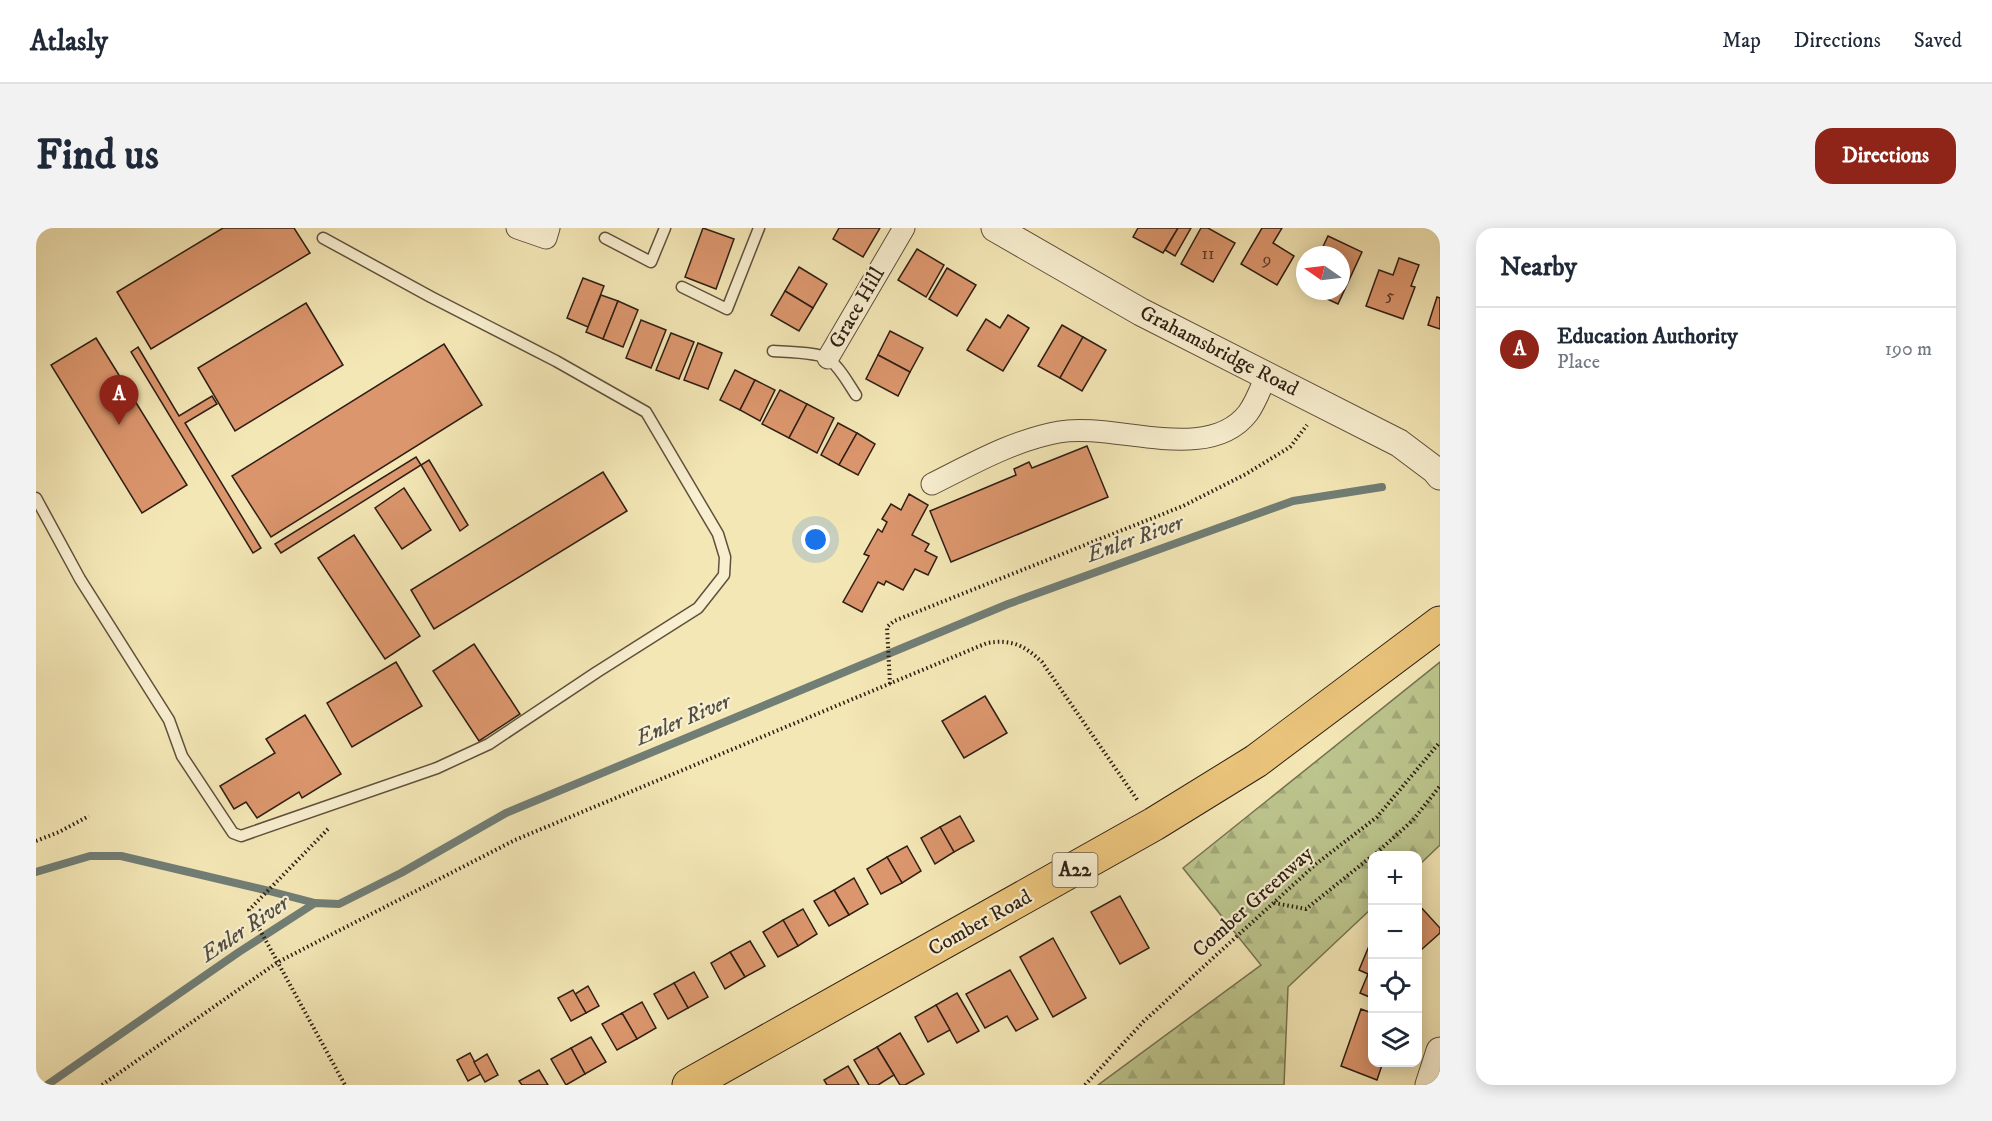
<!DOCTYPE html>
<html lang="en">
<head>
<meta charset="utf-8">
<style>
  body { margin:0; font-family:"IM FELL DW Pica",serif; background:#f2f2f3; color:#1f2937 }
  .controls { position:absolute; right:18px; bottom:18px; display:grid; overflow:hidden; border-radius:12px; box-shadow:0 3px 15px #0003 }
  .controls button { width:54px; height:54px; display:grid; place-items:center; padding:0; border:0; border-bottom:2px solid #e0e1e3; background:#fff; color:#1f2937; font:30px sans-serif }
  .compass { position:absolute; left:1260px; top:18px; width:54px; height:54px; border-radius:50%; background:#fff; box-shadow:0 3px 15px #0003; rotate:284deg }
  .you { position:absolute; left:780px; top:312px; width:21px; height:21px; margin:-15px; border:4px solid #fff; border-radius:50%; background:#1a73e8; box-shadow:0 0 0 9px #1a73e833 }
  .badge { display:grid; place-items:center; width:39px; height:39px; border-radius:50%; background:#8f2418; color:#fff; font-size:20px; font-weight:700 }
  .pin { position:absolute; translate:-50% -50px; filter:drop-shadow(0 2px 3px #0008) }
  .pin::after { content:''; position:absolute; top:32px; width:21px; height:18px; background:inherit; clip-path:polygon(0 0,100% 0,50% 100%) }
  .list { margin:0; padding:0; list-style:none }
  h2 { display:flex; justify-content:space-between; align-items:center; height:78px; margin:0; padding:0 24px; font-size:26px }
  h2 small { font-size:20px; font-weight:400; color:#747a83 }
  .list li { display:grid; grid-template-columns:39px 1fr auto; gap:18px; align-items:center; box-sizing:border-box; height:84px; padding:0 24px; border-top:2px solid #e0e1e3 }
  .list b { display:block; font-size:22px; white-space:nowrap }
  .list p { margin:0; font-size:20px; white-space:nowrap; color:#747a83 }
  .list em { font-size:20px; font-style:normal; color:#747a83 }
  .icon { flex:none; width:33px; height:33px; fill:none; stroke:currentColor; stroke-width:2; stroke-linecap:round; stroke-linejoin:round }
  .map { position:relative; flex:none; width:1404px; height:857px; overflow:hidden; border-radius:18px }
  header { display:flex; align-items:center; gap:36px; box-sizing:border-box; height:84px; padding:0 30px; background:#fff; border-bottom:2px solid #e0e1e3 }
  header strong { font-size:28px }
  nav { display:flex; gap:33px; margin-inline-start:auto; font-size:21px }
  .intro { display:flex; align-items:center; justify-content:space-between; box-sizing:border-box; height:144px; padding:0 36px }
  h1 { margin:0; font-size:42px }
  .button { padding:15px 27px; border-radius:18px; background:#8f2418; color:#fff; font-size:21px; font-weight:700 }
  main { display:flex; gap:36px; padding:0 36px }
  aside { flex:1; background:#fff; border-radius:18px; box-shadow:0 3px 15px #0003 }
  .map>svg:first-child { display:block }
</style>
</head>
<body>
<header>
<strong>Atlasly</strong>
<nav><a>Map</a><a>Directions</a><a>Saved</a></nav>
</header>
<div class="intro"><h1>Find us</h1><a class="button">Directions</a></div>
<main>
<div class="map">
<svg width="1404" height="857" viewBox="0 0 1404 857">
  <defs>
    <pattern id="forest-firs" width="22" height="20" patternUnits="userSpaceOnUse" patternTransform="scale(1.5)"><rect width="22" height="20" fill="#bcc58d"/><path d="M5 1l3.5 6h-7zM16 11l3.5 6h-7z" fill="#a2a979"/></pattern>
  </defs>
  <rect width="100%" height="100%" fill="#f4e7b6"/>
  <filter id="stains"><feTurbulence type="fractalNoise" baseFrequency=".00333" numOctaves="4"/><feColorMatrix values="0 0 0 0 .2 0 0 0 0 .09 0 0 0 0 .02 0 0 0 .5 -.17"/></filter>
  <radialGradient id="worn" r=".72"><stop offset=".6" stop-color="#630" stop-opacity="0"/><stop offset="1" stop-color="#630" stop-opacity=".3"/></radialGradient>
  <!-- forest -->
  <path fill="url(#forest-firs)" stroke="#757250" stroke-width="1.5" d="M1404,434V617L1382,638V628H1336V680L1252,759L1248,857H1062L1225,737L1147,640Z"/>
  <g fill="none" stroke-linecap="round" stroke-linejoin="round">
    <!-- stream -->
    <g stroke="#717e76" stroke-width="8">
      <path d="M0,644L54,628H85L233,663L279,675"/>
      <path d="M11,857L203,724L279,675L303,676L365,645L470,585L972,376L1257,273L1346,259"/>
    </g>
  </g>
  <!-- building -->
  <g fill="#dc966d" stroke="#2e1e14" stroke-width="1.5">
    <path d="M187,0H258L274,25L115,121L81,64Z"/>
    <path d="M667,0L698,11L680,61L649,49Z"/>
    <path d="M803,0H844L827,29L797,11Z"/>
    <path d="M1102,0H1142L1127,25L1097,9Z"/>
    <path d="M1142,0H1155L1139,28L1129,22Z"/>
    <path d="M1165,0H1172L1199,15L1177,54L1145,36Z"/>
    <path d="M1226,0H1246L1237,15L1258,28L1241,57L1205,36Z"/>
    <path d="M1292,8L1326,24L1302,76L1274,63H1305V27H1283Z"/>
    <path d="M881,21L908,37L890,69L862,52Z"/>
    <path d="M1363,30L1383,37L1375,58L1379,59L1367,91L1330,78L1343,42L1357,47Z"/>
    <path d="M763,39L791,56L777,80L749,63Z"/>
    <path d="M911,40L940,57L921,88L893,71Z"/>
    <path d="M547,50L568,58L552,99L531,90Z"/>
    <path d="M749,63L777,80L763,103L735,87Z"/>
    <path d="M565,67L582,73L567,111L550,104Z"/>
    <path d="M1401,69L1404,70V101L1392,97Z"/>
    <path d="M582,73L602,82L587,119L567,111Z"/>
    <path d="M270,75L307,137L199,203L162,140Z"/>
    <path d="M972,87L993,100L967,143L931,122L950,91L964,100Z"/>
    <path d="M605,92L630,102L615,140L590,130Z"/>
    <path d="M1026,97L1047,109L1024,150L1002,138Z"/>
    <path d="M854,103L887,120L874,144L842,127Z"/>
    <path d="M635,105L658,114L643,151L620,142Z"/>
    <path d="M1047,109L1070,122L1046,163L1024,150Z"/>
    <path d="M60,110L151,257L106,285L15,137Z"/>
    <path d="M662,115L686,125L672,161L648,152Z"/>
    <path d="M408,116L446,177L235,309L196,248Z"/>
    <path d="M102,119L143,188L176,168L181,176L149,195L225,320L217,325L95,124Z"/>
    <path d="M842,127L874,144L862,168L830,151Z"/>
    <path d="M699,142L719,152L704,182L684,172Z"/>
    <path d="M719,152L739,162L724,193L704,182Z"/>
    <path d="M744,162L771,176L753,210L726,196Z"/>
    <path d="M771,176L798,190L781,225L753,210Z"/>
    <path d="M802,195L821,205L803,237L785,227Z"/>
    <path d="M821,205L839,216L822,247L803,237Z"/>
    <path d="M1051,218L1072,269L915,334L894,283L980,247L978,241L993,234L996,240Z"/>
    <path d="M380,229L385,237L245,325L239,316Z"/>
    <path d="M393,232L432,297L424,303L385,237Z"/>
    <path d="M567,244L591,283L398,401L375,362Z"/>
    <path d="M368,260L395,302L366,321L339,280Z"/>
    <path d="M873,266L892,277L876,307L893,316L889,323L901,329L892,347L879,341L867,362L850,353L848,357L842,354L826,384L807,374L833,328L828,326L842,301L846,304L851,294L846,291L855,276L865,282Z"/>
    <path d="M318,307L384,408L349,431L282,330Z"/>
    <path d="M438,416L484,486L443,513L397,443Z"/>
    <path d="M360,434L386,478L316,519L291,475Z"/>
    <path d="M949,468L971,505L928,530L906,493Z"/>
    <path d="M269,487L305,546L266,570L263,564L221,590L210,574L198,581L184,558L239,525L230,511Z"/>
    <path d="M924,588L938,613L918,624L904,599Z"/>
    <path d="M904,599L918,624L899,636L885,610Z"/>
    <path d="M871,618L885,643L866,655L851,629Z"/>
    <path d="M851,629L866,655L845,666L831,641Z"/>
    <path d="M818,650L832,676L813,687L798,662Z"/>
    <path d="M798,662L813,687L793,698L778,673Z"/>
    <path d="M1084,668L1113,720L1084,736L1055,684Z"/>
    <path d="M1382,676L1404,700V705L1385,722L1382,718Z"/>
    <path d="M767,681L781,706L762,718L747,692Z"/>
    <path d="M747,692L762,718L742,729L727,704Z"/>
    <path d="M1017,710L1050,770L1017,789L984,729Z"/>
    <path d="M714,713L729,738L709,749L694,724Z"/>
    <path d="M1333,718L1336,719V770L1324,765L1332,746L1323,742Z"/>
    <path d="M694,724L709,749L689,761L675,735Z"/>
    <path d="M974,742L1002,791L980,803L971,788L949,800L930,766Z"/>
    <path d="M658,744L672,769L652,780L638,755Z"/>
    <path d="M638,755L652,780L632,791L618,766Z"/>
    <path d="M552,758L563,778L550,785L539,766Z"/>
    <path d="M537,762L550,785L535,793L522,770Z"/>
    <path d="M921,765L943,803L921,815L900,777Z"/>
    <path d="M606,774L620,800L601,811L586,785Z"/>
    <path d="M900,777L914,802L892,814L879,789Z"/>
    <path d="M1325,781L1336,785V834H1347L1341,852L1305,838Z"/>
    <path d="M586,785L601,811L581,822L566,796Z"/>
    <path d="M864,805L888,846L869,857H864L841,819Z"/>
    <path d="M555,809L570,834L549,846L535,820Z"/>
    <path d="M841,819L858,847L842,857H833L818,832Z"/>
    <path d="M535,820L549,846L530,857L515,831Z"/>
    <path d="M434,825L445,846L432,853L421,832Z"/>
    <path d="M451,826L462,847L449,854L438,834Z"/>
    <path d="M812,838L823,857H791L788,852Z"/>
    <path d="M503,842L512,857H486L483,853Z"/>
  </g>
  <g fill="none" stroke-linecap="round" stroke-linejoin="round">
    <!-- service casing -->
    <g stroke="#60503c" stroke-width="13">
      <g id="service">
        <path d="M569,10L615,34L629,0"/>
        <path d="M646,59L691,81L723,0"/>
        <path d="M737,123C751,124 784,124 794,132C805,141 812,155 820,167"/>
        <path d="M0,270L44,351L133,492L146,528L197,605L205,608L401,540L453,516L561,444L662,380L688,347L689,329L682,306L610,184L520,133L395,69L287,10"/>
      </g>
    </g>
    <!-- minor casing -->
    <g stroke="#60503c" stroke-width="23">
      <g id="minor">
        <path d="M481,0L510,10L513,0"/>
        <path d="M792,130L868,0"/>
        <path d="M896,256C936,236 978,212 1023,204C1078,194 1172,237 1212,185C1220,174 1225,160 1230,148"/>
      </g>
    </g>
    <!-- tertiary casing -->
    <g stroke="#60503c" stroke-width="29">
      <g id="tertiary">
        <path d="M959,0L1105,84L1363,215L1399,242L1404,248"/>
        <path d="M1393,857L1404,823"/>
      </g>
    </g>
    <!-- trunk casing -->
    <g stroke="#2e1e14" stroke-width="35">
      <path id="trunk" d="M653,857L1118,596L1220,533L1404,395"/>
    </g>
    <!-- path -->
    <g stroke="#2e1e14" stroke-width="4" stroke-dasharray="1.5 3" stroke-linecap="butt">
      <path d="M854,456L851,399L858,393L1147,278L1210,246L1254,219L1271,197"/>
      <path d="M292,601L213,682L309,857"/>
      <path d="M0,613L23,604L53,588"/>
      <path d="M1337,628L1377,592L1404,558"/>
      <path d="M1238,675L1270,681L1336,628"/>
      <path d="M66,857L242,734L479,612L951,415C975,411 988,417 1006,434L1102,573"/>
      <path d="M1049,857L1107,794L1280,636L1341,589L1404,514"/>
    </g>
    <!-- service -->
    <use href="#service" stroke="#f8efd0" stroke-width="10"/>
    <!-- minor -->
    <use href="#minor" stroke="#f8efd0" stroke-width="21"/>
    <!-- tertiary -->
    <use href="#tertiary" stroke="#f8efd0" stroke-width="27"/>
    <!-- trunk -->
    <use href="#trunk" stroke="#eac47b" stroke-width="33"/>
  </g>
  <g text-anchor="middle" dominant-baseline="central" stroke-width="4.5" stroke-linejoin="round" paint-order="stroke">
    <!-- number labels -->
    <g font-size="18" fill="#5a3c2a">
      <text x="1172" y="26">11</text>
      <text x="1231" y="32">9</text>
      <text x="1354" y="68">5</text>
    </g>
    <!-- shield labels -->
    <rect fill="#f8efd0" stroke="#6b5d4c" stroke-width="1.5" x="1016.5" y="625" width="45" height="34" rx="4.5"/>
    <g font-size="20" font-weight="bold" fill="#2e1e14">
      <text x="1039" y="642">A22</text>
    </g>
    <!-- street labels -->
    <g font-size="21" fill="#2e1e14" stroke="#f8efd0">
      <text transform="translate(821 80) rotate(-60)">Grace Hill</text>
      <text transform="translate(1183 123) rotate(27)">Grahamsbridge Road</text>
      <text transform="translate(1217 674) rotate(-42)">Comber Greenway</text>
      <text transform="translate(944 695) rotate(-29)">Comber Road</text>
    </g>
    <!-- water labels -->
    <g font-size="22" font-style="italic" fill="#504e45" stroke="#f8efd0">
      <text transform="translate(1099 311) rotate(-20)">Enler River</text>
      <text transform="translate(647 492) rotate(-23)">Enler River</text>
      <text transform="translate(209 701) rotate(-34)">Enler River</text>
    </g>
  </g>
  <rect width="100%" height="100%" filter="url(#stains)"/>
  <rect width="100%" height="100%" fill="url(#worn)"/>
</svg>
<div class="controls">
<button>+</button>
<button>−</button>
<button><svg class="icon" aria-label="locate" viewBox="0 0 24 24"><circle cx="12" cy="12" r="6"/><path d="M12 2v4M12 18v4M2 12h4M18 12h4"/></svg></button>
<button><svg class="icon" aria-label="layers" viewBox="0 0 24 24"><path d="M12 4l9 5-9 5-9-5zM3 14l9 5 9-5"/></svg></button>
</div>
<svg class="compass" viewBox="-18 -18 36 36"><path d="M0-13l5 13h-10z" fill="#e53935"/><path d="M0 13l5-13h-10z" fill="#747a83"/></svg>
<div class="you"></div>
<div class="pin badge" style="left:83px;top:197px">A</div>
</div>
<aside>
<h2>Nearby<small></small></h2>
<ul class="list">
<li><span class="badge">A</span><div><b>Education Authority</b><p>Place</p></div><em>190 m</em></li>
</ul>
</aside>
</main>
</body>
</html>
